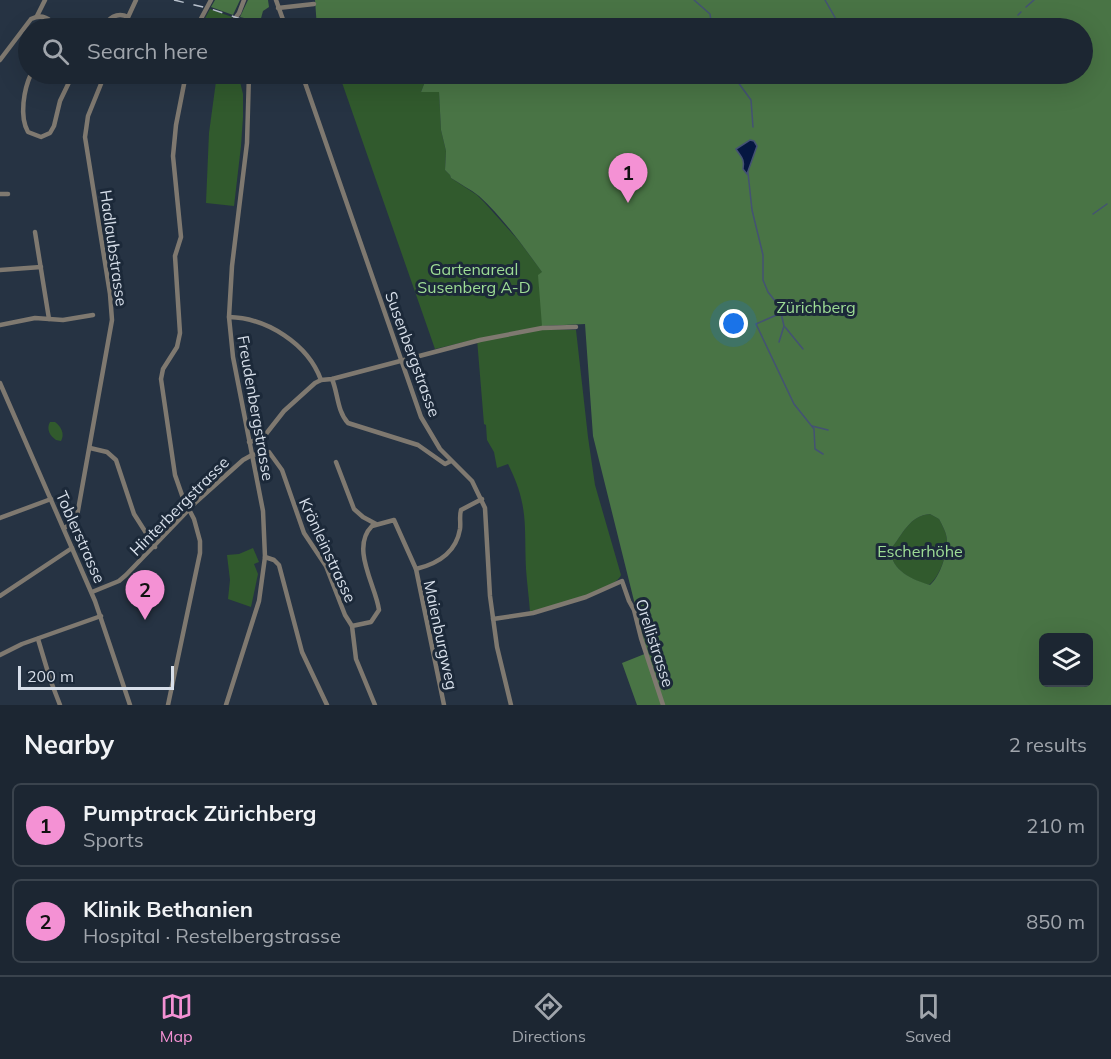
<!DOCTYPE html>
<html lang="en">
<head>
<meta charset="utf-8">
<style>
  body { margin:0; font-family:Mulish,sans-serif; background:#252e3a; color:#f1f3f6 }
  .controls { position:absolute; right:18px; bottom:18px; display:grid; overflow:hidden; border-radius:9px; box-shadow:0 6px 24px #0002 }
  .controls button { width:54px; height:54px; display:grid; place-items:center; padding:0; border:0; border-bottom:2px solid #3a434d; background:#1c2632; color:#f1f3f6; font:30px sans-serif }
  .scale { position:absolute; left:18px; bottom:15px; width:156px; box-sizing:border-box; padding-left:6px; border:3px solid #d7dfea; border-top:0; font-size:16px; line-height:21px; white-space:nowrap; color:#d7dfea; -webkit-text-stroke:4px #1c2939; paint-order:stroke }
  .you { position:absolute; left:734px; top:324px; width:21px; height:21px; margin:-15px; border:4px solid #fff; border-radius:50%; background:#1a73e8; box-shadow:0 0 0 9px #1a73e833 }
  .badge { display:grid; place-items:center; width:39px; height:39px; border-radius:50%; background:#f491d4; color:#111; font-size:20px; font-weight:700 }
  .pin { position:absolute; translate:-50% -50px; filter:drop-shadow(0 2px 3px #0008) }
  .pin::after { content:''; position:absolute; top:32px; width:21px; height:18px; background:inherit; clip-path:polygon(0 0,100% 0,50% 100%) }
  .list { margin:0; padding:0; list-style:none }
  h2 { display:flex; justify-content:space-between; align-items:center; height:78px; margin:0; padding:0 24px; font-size:26px }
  h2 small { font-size:20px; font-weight:400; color:#a0a5ac }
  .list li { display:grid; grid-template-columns:39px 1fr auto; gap:18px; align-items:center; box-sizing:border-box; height:84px; margin:0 12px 12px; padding:0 12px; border:2px solid #3a434d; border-radius:9px }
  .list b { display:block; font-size:22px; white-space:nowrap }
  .list p { margin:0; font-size:20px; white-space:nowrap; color:#a0a5ac }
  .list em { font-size:20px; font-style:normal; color:#a0a5ac }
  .icon { flex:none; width:33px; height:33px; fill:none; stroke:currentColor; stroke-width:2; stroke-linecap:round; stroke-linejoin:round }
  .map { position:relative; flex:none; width:1111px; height:705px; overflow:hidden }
  .search { position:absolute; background:#1c2632; box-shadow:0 6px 24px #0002; left:18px; right:18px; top:18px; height:66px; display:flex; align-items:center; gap:15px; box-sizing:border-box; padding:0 21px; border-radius:33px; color:#a0a5ac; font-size:22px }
  .sheet { height:270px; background:#1c2632 }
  nav { display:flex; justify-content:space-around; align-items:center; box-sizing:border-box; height:84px; border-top:2px solid #3a434d; background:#1c2632; font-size:16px; color:#a0a5ac }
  nav a { display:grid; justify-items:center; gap:3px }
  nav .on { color:#f491d4 }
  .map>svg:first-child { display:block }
</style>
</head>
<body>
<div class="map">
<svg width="1111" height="705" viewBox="0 0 1111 705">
  <rect width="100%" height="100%" fill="#263343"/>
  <!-- green -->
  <g fill="#315a2d">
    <path d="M210,9L232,17L223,28H200Z"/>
    <path d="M217,74H238L243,94V117L241,146L234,206L206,203L209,133Z"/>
    <path d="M339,74H428L421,92L439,91L441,130L446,151L445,170L450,175L451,178L477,195L484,202L519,241L543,273V329L576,330L588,437L595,485L621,575C615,591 548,606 530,612C529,598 527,583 526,569C524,525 529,506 508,464L497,468L494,452L487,440L486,425L484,424L477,339L435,349Z"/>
    <path d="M50,422H55C61,426 65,434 61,441L56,440C50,436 46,429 50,422Z"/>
    <path d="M930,514L939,519C942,525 947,533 947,541C947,554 940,577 929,585C912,580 890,570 891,549C902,535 910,515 930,514Z"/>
    <path d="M253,548L259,562L254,564L258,574L251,607L228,599L230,580L227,555L239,554Z"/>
  </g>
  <!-- forest -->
  <g fill="#497445" fill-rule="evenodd">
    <path d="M215,0H240L233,15L211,7Z"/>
    <path d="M248,0H268L269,7L263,11L260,22L240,17Z"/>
    <path d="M315,0H1111V705H637L622,663L647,653L593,436L585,324L542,326L538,275L542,272C523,246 503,218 479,196C470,189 460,184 451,178L450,175L445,170L446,151L441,130L439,92H421L428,74H1082V28H317ZM930,514L939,519C942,525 947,533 947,541C947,554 940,577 930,585C912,580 890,570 891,549C902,535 910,515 930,514ZM1044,638H1088V682H1044Z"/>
  </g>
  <!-- water -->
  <path fill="#051641" stroke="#445274" stroke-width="1.5" d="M750,140L754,141L757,146L747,174L743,169C745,159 741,157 736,149Z"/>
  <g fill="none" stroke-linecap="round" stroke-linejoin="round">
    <!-- stream -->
    <g stroke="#445274" stroke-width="1.5">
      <path d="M694,0L710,14L712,28"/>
      <path d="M825,0L841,28"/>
      <path d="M1026,7L1034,0"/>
      <path d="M1018,15L1021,12"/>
      <path d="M732,74L751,100L753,127"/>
      <path d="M748,173L752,210L763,255V280L768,292L779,306"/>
      <path d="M1093,214L1107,204"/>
      <path d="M785,327L803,349"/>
      <path d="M779,342L784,326L781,313L756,324L794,404L814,429L815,449L823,454"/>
      <path d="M812,426L828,430"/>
    </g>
    <!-- street -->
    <g stroke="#7f7970" stroke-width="4.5">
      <path d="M276,0L286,28"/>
      <path d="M278,8L314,4"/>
      <path d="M37,16L45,0"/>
      <path d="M101,28C109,19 116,11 128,17"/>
      <path d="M123,28L136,0"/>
      <path d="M196,28L211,0"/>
      <path d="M228,28L239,13L244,0"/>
      <path d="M270,28L282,20"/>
      <path d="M0,60L31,19C41,14 51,17 55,28"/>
      <path d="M31,74C24,89 19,116 28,132L41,137L50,133L54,126L60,101L73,74"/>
      <path d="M302,74L421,417L440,449L472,481L485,508L490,596L497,647L511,705"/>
      <path d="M0,194H8"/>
      <path d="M35,232L49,319"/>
      <path d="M0,270L41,267"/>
      <path d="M229,317C267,318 308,344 321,380"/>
      <path d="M0,325L35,318L63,320L93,315"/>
      <path d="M332,379C338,393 337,411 348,423L418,445L445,464L451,461"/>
      <path d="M0,383L95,601L130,705"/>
      <path d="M249,442L262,439L284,411L315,383L321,380L332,379L480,340L542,328L576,327"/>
      <path d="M90,448L107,452L116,460L134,514L155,547"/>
      <path d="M336,462L354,509L363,517L376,524"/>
      <path d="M0,518L51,499"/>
      <path d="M64,528L73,523L77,516L112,320L110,294L85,137L88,116L105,74"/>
      <path d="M265,557L274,560L279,565L302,652L327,705"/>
      <path d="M416,569C437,564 456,553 460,529C461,522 459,517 461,510L482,499"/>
      <path d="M92,592L119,581L126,575L196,502L243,460L252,455L269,452L282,470L304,533L326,566L345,615L352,626L356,659L375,705"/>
      <path d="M0,596L72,548"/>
      <path d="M493,619L533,613L586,597L622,581L629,601L634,610L641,638L663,705"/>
      <path d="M352,626L371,622L379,610C376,586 350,548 372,526L394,520L416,569L444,705"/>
      <path d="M38,639L50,679L60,705"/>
      <path d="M0,655L22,644L101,616"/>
      <path d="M168,705L200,553V541L194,519L183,498L175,475L161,379L163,369L177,347L180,333L175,256L181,237L173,156L176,125L186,74"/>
      <path d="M226,705L259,601L265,557L263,511L233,357L229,317L232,266L247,143L249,74"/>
    </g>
    <!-- rail -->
    <path stroke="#b8c1cd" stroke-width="1.5" stroke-dasharray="10 10" stroke-linecap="butt" d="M174,0L211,9L250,22"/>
  </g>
  <g text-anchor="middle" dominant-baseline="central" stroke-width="6" stroke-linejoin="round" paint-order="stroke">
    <!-- street labels -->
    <g font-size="16" fill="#d7dfea" stroke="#1c2939">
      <text transform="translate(114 248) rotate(82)">Hadlaubstrasse</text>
      <text transform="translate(413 354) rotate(70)">Susenbergstrasse</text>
      <text transform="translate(256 408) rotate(80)">Freudenbergstrasse</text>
      <text transform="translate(179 506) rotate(-45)">Hinterbergstrasse</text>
      <text transform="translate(81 537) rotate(66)">Toblerstrasse</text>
      <text transform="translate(328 550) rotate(65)">Krönleinstrasse</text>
      <text transform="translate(441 635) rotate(78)">Maienburgweg</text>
      <text transform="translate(655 643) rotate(72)">Orellistrasse</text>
    </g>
    <!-- park labels -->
    <g font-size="16" fill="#9ddc95" stroke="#1c2939">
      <text x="474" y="269">Gartenareal<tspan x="474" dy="18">Susenberg A-D</tspan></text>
      <text x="816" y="307">Zürichberg</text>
      <text x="920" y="551">Escherhöhe</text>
    </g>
  </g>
</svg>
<div class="controls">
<button><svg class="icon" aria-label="layers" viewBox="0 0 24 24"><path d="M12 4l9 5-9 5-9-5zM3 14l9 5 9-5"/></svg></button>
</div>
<div class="scale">200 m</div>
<div class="you"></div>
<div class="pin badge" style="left:628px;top:203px">1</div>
<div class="pin badge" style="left:145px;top:620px">2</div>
<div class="search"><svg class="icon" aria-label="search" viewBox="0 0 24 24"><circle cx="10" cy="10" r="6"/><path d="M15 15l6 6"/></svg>Search here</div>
</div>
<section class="sheet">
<h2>Nearby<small>2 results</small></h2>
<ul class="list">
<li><span class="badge">1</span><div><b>Pumptrack Zürichberg</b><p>Sports</p></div><em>210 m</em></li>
<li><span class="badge">2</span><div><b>Klinik Bethanien</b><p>Hospital · Restelbergstrasse</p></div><em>850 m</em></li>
</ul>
</section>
<nav>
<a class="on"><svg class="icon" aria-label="map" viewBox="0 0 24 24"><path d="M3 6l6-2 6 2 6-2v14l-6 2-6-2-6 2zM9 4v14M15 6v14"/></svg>Map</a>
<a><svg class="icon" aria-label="directions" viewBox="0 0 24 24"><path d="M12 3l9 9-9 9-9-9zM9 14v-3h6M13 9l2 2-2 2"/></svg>Directions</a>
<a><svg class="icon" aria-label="saved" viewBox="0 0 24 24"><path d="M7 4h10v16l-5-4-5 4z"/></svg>Saved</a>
</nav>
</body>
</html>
